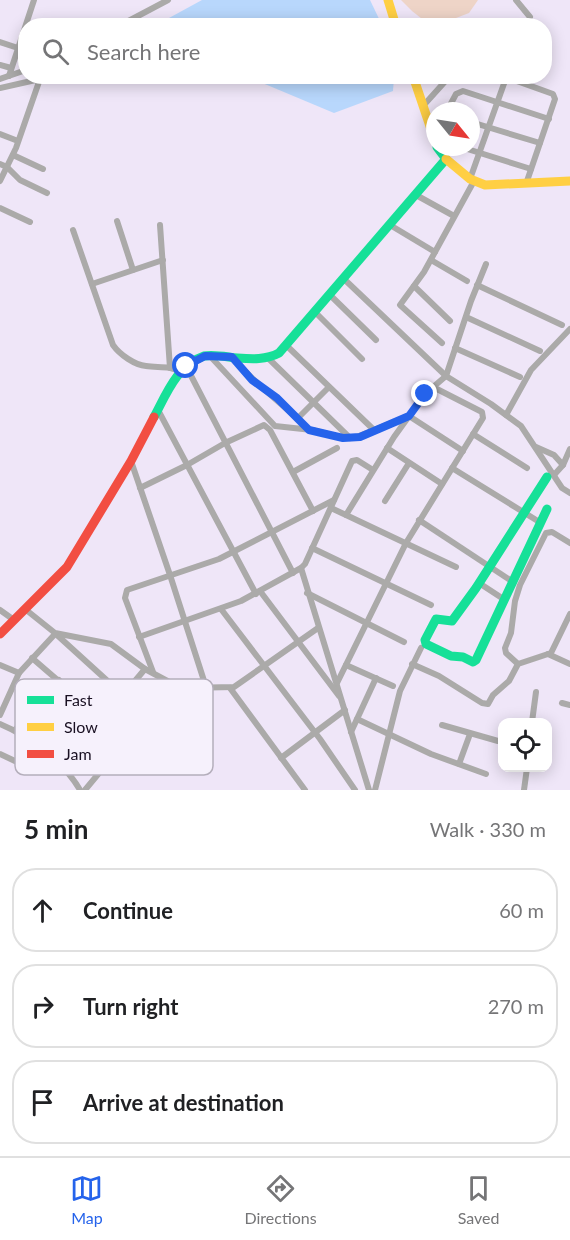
<!DOCTYPE html>
<html lang="en">
<head>
<meta charset="utf-8">
<style>
  body { margin:0; font-family:Lato,sans-serif; background:#f2f2f2; color:#202124 }
  .controls { position:absolute; right:18px; bottom:18px; display:grid; overflow:hidden; border-radius:12px; box-shadow:0 3px 15px #0003 }
  .controls button { width:54px; height:54px; display:grid; place-items:center; padding:0; border:0; border-bottom:2px solid #e0e0e0; background:#fff; color:#202124; font:30px sans-serif }
  .compass { position:absolute; left:426px; top:102px; width:54px; height:54px; border-radius:50%; background:#fff; box-shadow:0 3px 15px #0003; rotate:120deg }
  .stop { position:absolute; width:18px; height:18px; margin:-14px; border:4px solid #2563eb; border-radius:50%; background:#fff }
  .stop.end { background:#2563eb; border-color:#fff; box-shadow:0 2px 6px #0008 }
  .list { margin:0; padding:0; list-style:none }
  h2 { display:flex; justify-content:space-between; align-items:center; height:78px; margin:0; padding:0 24px; font-size:26px }
  h2 small { font-size:20px; font-weight:400; color:#757577 }
  .list li { display:grid; grid-template-columns:39px 1fr auto; gap:18px; align-items:center; box-sizing:border-box; height:84px; margin:0 12px 12px; padding:0 12px; border:2px solid #e0e0e0; border-radius:24px }
  .list b { display:block; font-size:22px; white-space:nowrap }
  .list em { font-size:20px; font-style:normal; color:#757577 }
  .icon { flex:none; width:33px; height:33px; fill:none; stroke:currentColor; stroke-width:2; stroke-linecap:round; stroke-linejoin:round }
  .map { position:relative; flex:none; width:570px; height:790px; overflow:hidden }
  .search { position:absolute; background:#fff; box-shadow:0 3px 15px #0003; left:18px; right:18px; top:18px; height:66px; display:flex; align-items:center; gap:15px; box-sizing:border-box; padding:0 21px; border-radius:24px; color:#757577; font-size:22px }
  .sheet { height:366px; background:#fff }
  nav { display:flex; justify-content:space-around; align-items:center; box-sizing:border-box; height:84px; border-top:2px solid #e0e0e0; background:#fff; font-size:16px; color:#757577 }
  nav a { display:grid; justify-items:center; gap:3px }
  nav .on { color:#2563eb }
  .map>svg:first-child { display:block }
</style>
</head>
<body>
<div class="map">
<svg width="570" height="790" viewBox="0 0 570 790">
  <rect width="100%" height="100%" fill="#efe6f8"/>
  <!-- green -->
  <path fill="#eed4c7" d="M401,0H478L469,13L438,25L431,26L412,11Z"/>
  <!-- water -->
  <g fill="#b8d7fc">
    <path d="M202,0H370L382,25H173L169,18Z"/>
    <path d="M248,77H394L393,91L334,113Z"/>
  </g>
  <g fill="none" stroke-linecap="round" stroke-linejoin="round">
    <!-- street -->
    <g stroke="#abaaa9" stroke-width="6">
      <path d="M516,0L530,17"/>
      <path d="M119,26L168,0"/>
      <path d="M0,42L18,48"/>
      <path d="M0,65L11,68"/>
      <path d="M9,76L34,0"/>
      <path d="M503,76L553,94L555,99L526,184"/>
      <path d="M0,79L26,70"/>
      <path d="M0,88L40,79"/>
      <path d="M423,106L450,76"/>
      <path d="M447,111L456,94L463,91L549,119"/>
      <path d="M471,122L540,143"/>
      <path d="M0,134L18,141"/>
      <path d="M461,147L531,169"/>
      <path d="M13,155L43,169"/>
      <path d="M0,164L7,167L20,180L47,193"/>
      <path d="M470,179L506,78"/>
      <path d="M0,181L16,148L41,76"/>
      <path d="M416,195L454,216"/>
      <path d="M0,208L30,222"/>
      <path d="M117,221L133,270"/>
      <path d="M160,225L170,368"/>
      <path d="M390,225L435,252"/>
      <path d="M73,230L113,345C120,355 135,365 146,366C158,368 170,365 180,372"/>
      <path d="M431,260L467,281"/>
      <path d="M344,279L446,376L491,404L521,426L562,488L570,493"/>
      <path d="M92,284L163,260"/>
      <path d="M477,285L562,325"/>
      <path d="M414,286L450,321"/>
      <path d="M330,295L376,340"/>
      <path d="M315,312L362,359"/>
      <path d="M466,317L540,351"/>
      <path d="M442,343L400,305L424,272L474,181"/>
      <path d="M286,345L375,431"/>
      <path d="M455,348L520,377"/>
      <path d="M210,356L275,426L312,430L343,438H354L409,416L463,451"/>
      <path d="M233,358C255,385 284,404 308,429"/>
      <path d="M268,358L350,438"/>
      <path d="M186,366L293,573"/>
      <path d="M158,410L256,594"/>
      <path d="M506,415L531,370L570,329"/>
      <path d="M298,418L329,387"/>
      <path d="M473,434L527,468"/>
      <path d="M536,447L554,455L563,465"/>
      <path d="M387,448L442,484"/>
      <path d="M131,461L170,575L206,687"/>
      <path d="M452,468L541,523"/>
      <path d="M293,472L337,448"/>
      <path d="M554,475L563,465L570,449"/>
      <path d="M140,488L187,465L225,443L264,425L270,430L313,511"/>
      <path d="M385,501L409,463"/>
      <path d="M331,508L346,515"/>
      <path d="M419,520L513,582"/>
      <path d="M312,548L431,605"/>
      <path d="M456,567L346,515L394,437L425,394L446,376L471,301L486,264"/>
      <path d="M301,568L369,790"/>
      <path d="M479,583L505,600"/>
      <path d="M260,591L339,696"/>
      <path d="M307,593L404,642"/>
      <path d="M25,609L55,633L111,644L145,669L173,684L184,688L234,687L318,628"/>
      <path d="M221,609L320,739L355,790"/>
      <path d="M0,610L14,620"/>
      <path d="M57,635L123,695"/>
      <path d="M139,637L241,601L301,568L305,564L352,461L357,460L373,470"/>
      <path d="M548,654L570,664"/>
      <path d="M32,658L127,740"/>
      <path d="M412,664L439,676L482,703L488,704L493,695L509,681L518,664L551,653L570,614"/>
      <path d="M518,664L506,653L505,648L511,633L515,601L520,585L546,533L552,532L570,543"/>
      <path d="M0,665L19,673"/>
      <path d="M346,665L393,686"/>
      <path d="M153,672L125,598L127,590L219,559L334,500"/>
      <path d="M337,683L406,543L483,418L482,412L433,387"/>
      <path d="M230,688L305,790"/>
      <path d="M38,703L106,764"/>
      <path d="M562,703L570,705"/>
      <path d="M0,715L19,673L55,634"/>
      <path d="M103,719L145,669"/>
      <path d="M357,719L431,754L486,774"/>
      <path d="M532,722L536,692"/>
      <path d="M0,724C29,736 64,762 80,790"/>
      <path d="M442,725L498,741"/>
      <path d="M15,730L59,680"/>
      <path d="M351,732L376,678"/>
      <path d="M0,754L17,762L32,772L48,754"/>
      <path d="M281,758L345,710"/>
      <path d="M17,762L25,736"/>
      <path d="M459,764L470,734"/>
      <path d="M85,790L173,684"/>
      <path d="M375,790L400,691L421,648"/>
      <path d="M524,790L527,768"/>
    </g>
    <!-- fast -->
    <g stroke="#16e098" stroke-width="9">
      <path d="M154,417C166,395 177,365 204,356C214,354 227,357 237,358C252,359 266,360 279,353L446,159L437,147"/>
      <path d="M547,477L476,588L452,621L436,619L425,640L426,644L451,656L463,657L473,662L476,660L547,509"/>
    </g>
    <!-- slow -->
    <g stroke="#ffcf43" stroke-width="9">
      <path d="M388,0L396,26"/>
      <path d="M413,76L435,141"/>
      <path d="M446,159L470,179L485,185L570,181"/>
    </g>
    <!-- jam -->
    <path stroke="#f24e42" stroke-width="9" d="M0,634L67,567L131,461L154,417"/>
  </g>
  <g fill="none" stroke-linecap="round" stroke-linejoin="round">
    <!-- route -->
    <path stroke="#2563eb" stroke-width="8" d="M186,366L205,356L232,357L252,380L277,398L309,430L343,438L360,437L409,416L425,394"/>
  </g>
  <!-- legend -->
  <rect x="15" y="679" width="198" height="96" rx="9" fill="#f6f1fc" stroke="#b4aebb" stroke-width="1.5"/>
  <rect x="27" y="696" width="27" height="8" fill="#16e098"/>
  <rect x="27" y="723" width="27" height="8" fill="#ffcf43"/>
  <rect x="27" y="750" width="27" height="8" fill="#f24e42"/>
  <g font-size="16" fill="#191022">
    <text x="64" y="706">Fast</text>
    <text x="64" y="733">Slow</text>
    <text x="64" y="760">Jam</text>
  </g>
</svg>
<div class="controls">
<button><svg class="icon" aria-label="locate" viewBox="0 0 24 24"><circle cx="12" cy="12" r="6"/><path d="M12 2v4M12 18v4M2 12h4M18 12h4"/></svg></button>
</div>
<svg class="compass" viewBox="-18 -18 36 36"><path d="M0-13l5 13h-10z" fill="#e53935"/><path d="M0 13l5-13h-10z" fill="#757577"/></svg>
<div class="stop" style="left:186px;top:366px"></div>
<div class="stop end" style="left:425px;top:394px"></div>
<div class="search"><svg class="icon" aria-label="search" viewBox="0 0 24 24"><circle cx="10" cy="10" r="6"/><path d="M15 15l6 6"/></svg>Search here</div>
</div>
<section class="sheet">
<h2>5 min<small>Walk · 330 m</small></h2>
<ul class="list">
<li><svg class="icon" aria-label="ahead" viewBox="0 0 24 24"><path d="M12 20V5M6 11l6-6 6 6"/></svg><div><b>Continue</b></div><em>60 m</em></li>
<li><svg class="icon" aria-label="right" viewBox="0 0 24 24"><path d="M7 20v-9h11M14 6l5 5-5 5"/></svg><div><b>Turn right</b></div><em>270 m</em></li>
<li><svg class="icon" aria-label="arrive" viewBox="0 0 24 24"><path d="M6 21V4h12l-3 4 3 4H6"/></svg><div><b>Arrive at destination</b></div></li>
</ul>
</section>
<nav>
<a class="on"><svg class="icon" aria-label="map" viewBox="0 0 24 24"><path d="M3 6l6-2 6 2 6-2v14l-6 2-6-2-6 2zM9 4v14M15 6v14"/></svg>Map</a>
<a><svg class="icon" aria-label="directions" viewBox="0 0 24 24"><path d="M12 3l9 9-9 9-9-9zM9 14v-3h6M13 9l2 2-2 2"/></svg>Directions</a>
<a><svg class="icon" aria-label="saved" viewBox="0 0 24 24"><path d="M7 4h10v16l-5-4-5 4z"/></svg>Saved</a>
</nav>
</body>
</html>
